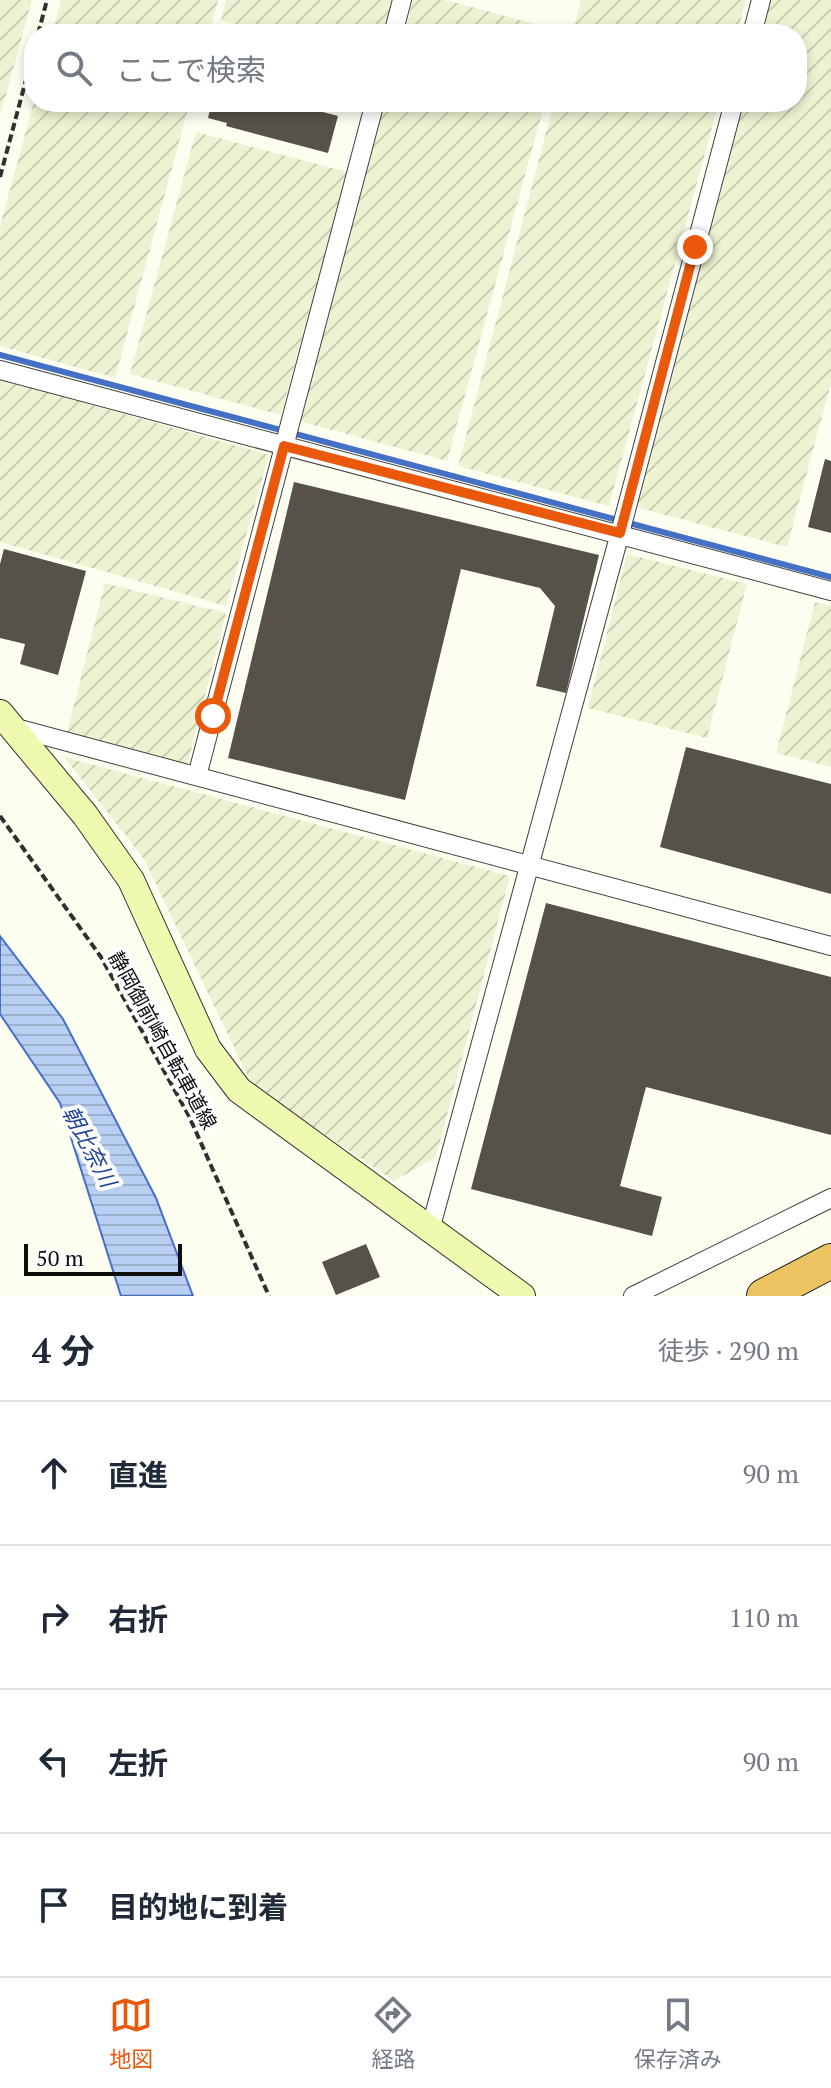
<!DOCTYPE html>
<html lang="ja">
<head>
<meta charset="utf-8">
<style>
  body { margin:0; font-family:"PT Serif","Noto Sans JP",serif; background:#f2f2f3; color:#1f2937 }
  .scale { position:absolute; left:24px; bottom:20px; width:158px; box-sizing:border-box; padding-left:8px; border:4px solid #0e0e0e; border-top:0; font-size:22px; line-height:28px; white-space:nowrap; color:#0e0e0e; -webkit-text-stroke:6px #fff; paint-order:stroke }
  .stop { position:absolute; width:24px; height:24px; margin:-18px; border:6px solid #ea580c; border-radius:50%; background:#fff }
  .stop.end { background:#ea580c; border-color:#fff; box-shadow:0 2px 8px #0008 }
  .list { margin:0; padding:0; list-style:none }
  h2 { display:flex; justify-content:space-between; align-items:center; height:104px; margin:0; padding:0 32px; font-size:34px }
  h2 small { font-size:26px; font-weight:400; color:#747a83 }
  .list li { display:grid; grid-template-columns:52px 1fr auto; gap:24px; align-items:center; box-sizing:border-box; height:144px; padding:0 32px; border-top:2px solid #e0e1e3 }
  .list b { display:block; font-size:30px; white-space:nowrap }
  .list em { font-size:26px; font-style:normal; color:#747a83 }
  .icon { flex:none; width:44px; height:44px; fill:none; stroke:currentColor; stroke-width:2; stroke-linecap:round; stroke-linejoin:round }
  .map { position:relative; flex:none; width:831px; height:1296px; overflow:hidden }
  .search { position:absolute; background:#fff; box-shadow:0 4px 12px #0003; left:24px; right:24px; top:24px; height:88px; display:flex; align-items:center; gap:20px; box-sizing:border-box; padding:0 28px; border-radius:32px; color:#747a83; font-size:30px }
  .sheet { height:680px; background:#fff }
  nav { display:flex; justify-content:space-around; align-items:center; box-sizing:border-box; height:112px; border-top:2px solid #e0e1e3; background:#fff; font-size:22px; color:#747a83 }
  nav a { display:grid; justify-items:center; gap:4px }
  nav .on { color:#ea580c }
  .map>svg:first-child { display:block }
</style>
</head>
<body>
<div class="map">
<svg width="831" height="1296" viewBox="0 0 831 1296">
  <defs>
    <pattern id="farmland-furrows" width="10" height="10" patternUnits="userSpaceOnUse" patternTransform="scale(2)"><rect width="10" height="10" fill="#edf3d2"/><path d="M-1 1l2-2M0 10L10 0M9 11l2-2" fill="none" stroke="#cacfb3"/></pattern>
    <pattern id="water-rules" width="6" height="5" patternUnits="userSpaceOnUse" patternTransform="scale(2)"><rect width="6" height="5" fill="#b8cef2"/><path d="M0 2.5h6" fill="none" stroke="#9db0ce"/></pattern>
  </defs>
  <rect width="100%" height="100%" fill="#fdfef0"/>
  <!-- farmland -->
  <g fill="url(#farmland-furrows)">
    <path d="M0,0H32L0,116Z"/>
    <path d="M61,0H218L209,34H52Z"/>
    <path d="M226,0H393L384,34H273L221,20Z"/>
    <path d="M413,0H446L564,32L563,34H404Z"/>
    <path d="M581,0H746L737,34H572Z"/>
    <path d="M770,0H831V383L787,547L635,507L743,102H797V34H761Z"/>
    <path d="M34,101L190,102L115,378L0,346V226Z"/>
    <path d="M385,102H545L447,461L298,421Z"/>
    <path d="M554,102H719L609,506L458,466Z"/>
    <path d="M196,132L347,172L281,415L130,374Z"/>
    <path d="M0,379L269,455L226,606L0,542Z"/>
    <path d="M627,554L747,584L707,738L588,708Z"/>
    <path d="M105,583L226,613L187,766L66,736Z"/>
    <path d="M815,602L831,606V767L776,753Z"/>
    <path d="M64,757L510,876L436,1157L394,1181L252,1085L144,859Z"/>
  </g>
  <!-- water -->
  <path fill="url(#water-rules)" stroke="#4470c5" stroke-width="2" d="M0,936L63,1019L156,1198L193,1296H121L60,1103L0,1014Z"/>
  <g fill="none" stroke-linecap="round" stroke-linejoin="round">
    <!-- stream -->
    <path stroke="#4470c5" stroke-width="6" d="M0,355L831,577"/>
  </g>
  <!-- building -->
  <g fill="#56524b">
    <path d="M212,102H285L338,116L328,153L226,126L227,123L208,118Z"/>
    <path d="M825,459L831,461V533L808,527Z"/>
    <path d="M294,482L599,555L566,693L536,686L555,606L540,588L461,569L405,800L228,758Z"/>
    <path d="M4,549L86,571L58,675L20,664L25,644L0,638V564Z"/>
    <path d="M686,747L831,784V894L660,847Z"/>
    <path d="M546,903L831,977V1135L646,1087L620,1186L662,1197L652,1236L471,1189Z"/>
    <path d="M366,1244L380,1277L336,1295L322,1262Z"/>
  </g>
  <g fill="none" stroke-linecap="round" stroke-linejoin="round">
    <!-- street casing -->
    <g stroke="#414141" stroke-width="20">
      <g id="street">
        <path d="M393,34L402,0"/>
        <path d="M752,34L761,0"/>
        <path d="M0,370L831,591"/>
        <path d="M12,727L831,946"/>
        <path d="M197,776L375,102"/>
        <path d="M430,1230L620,533L734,102"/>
        <path d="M633,1296L831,1198"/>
      </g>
    </g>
    <!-- secondary casing -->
    <g stroke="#303030" stroke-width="28">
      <path id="secondary" d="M0,713L85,815L131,880L208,1049L239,1090L522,1296"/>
    </g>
    <!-- highway casing -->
    <g stroke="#1f1f1f" stroke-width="36">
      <path id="highway" d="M764,1296L831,1261"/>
    </g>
    <!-- path -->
    <g stroke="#303030" stroke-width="4" stroke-dasharray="8 4" stroke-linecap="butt">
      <path d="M38,34L47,0"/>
      <path d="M0,177L34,50"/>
      <path d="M0,816L101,957L189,1116L269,1296"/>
    </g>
    <!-- street -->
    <use href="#street" stroke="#fff" stroke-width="18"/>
    <!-- secondary -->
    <use href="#secondary" stroke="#effab0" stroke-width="26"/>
    <!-- highway -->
    <use href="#highway" stroke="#ebc361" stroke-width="34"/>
  </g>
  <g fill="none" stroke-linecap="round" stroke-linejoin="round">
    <!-- route -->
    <path stroke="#ea580c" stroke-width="10" d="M213,716L284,446L620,533L695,247"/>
  </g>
  <g text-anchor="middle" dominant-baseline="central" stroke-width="8" stroke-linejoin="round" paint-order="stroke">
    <!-- street labels -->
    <g font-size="20" fill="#0e0e0e" stroke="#fff">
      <text transform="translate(163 1040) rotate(61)">静岡御前崎自転車道線</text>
    </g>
    <!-- water labels -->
    <g font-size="22" font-style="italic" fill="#1f4498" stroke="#fff">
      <text transform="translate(90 1146) rotate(62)">朝比奈川</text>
    </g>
  </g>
</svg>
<div class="scale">50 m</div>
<div class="stop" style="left:213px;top:716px"></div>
<div class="stop end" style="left:695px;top:247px"></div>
<div class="search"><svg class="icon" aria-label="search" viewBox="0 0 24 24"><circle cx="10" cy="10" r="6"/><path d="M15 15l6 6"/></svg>ここで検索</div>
</div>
<section class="sheet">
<h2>4 分<small>徒歩 · 290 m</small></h2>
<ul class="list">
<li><svg class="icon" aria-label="ahead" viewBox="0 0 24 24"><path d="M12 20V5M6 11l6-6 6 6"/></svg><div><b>直進</b></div><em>90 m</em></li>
<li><svg class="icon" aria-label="right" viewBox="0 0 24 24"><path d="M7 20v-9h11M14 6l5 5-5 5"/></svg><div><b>右折</b></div><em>110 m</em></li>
<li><svg class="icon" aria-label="left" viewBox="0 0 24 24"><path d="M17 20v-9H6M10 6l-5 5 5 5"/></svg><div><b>左折</b></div><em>90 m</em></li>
<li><svg class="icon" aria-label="arrive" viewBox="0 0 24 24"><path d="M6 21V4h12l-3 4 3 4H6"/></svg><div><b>目的地に到着</b></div></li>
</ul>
</section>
<nav>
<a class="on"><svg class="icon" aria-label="map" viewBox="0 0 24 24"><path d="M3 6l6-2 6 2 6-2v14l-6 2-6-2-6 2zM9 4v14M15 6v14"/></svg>地図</a>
<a><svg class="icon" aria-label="directions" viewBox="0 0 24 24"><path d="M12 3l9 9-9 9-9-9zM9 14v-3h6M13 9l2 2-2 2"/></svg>経路</a>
<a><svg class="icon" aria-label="saved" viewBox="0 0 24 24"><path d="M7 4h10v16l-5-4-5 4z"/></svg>保存済み</a>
</nav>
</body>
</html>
